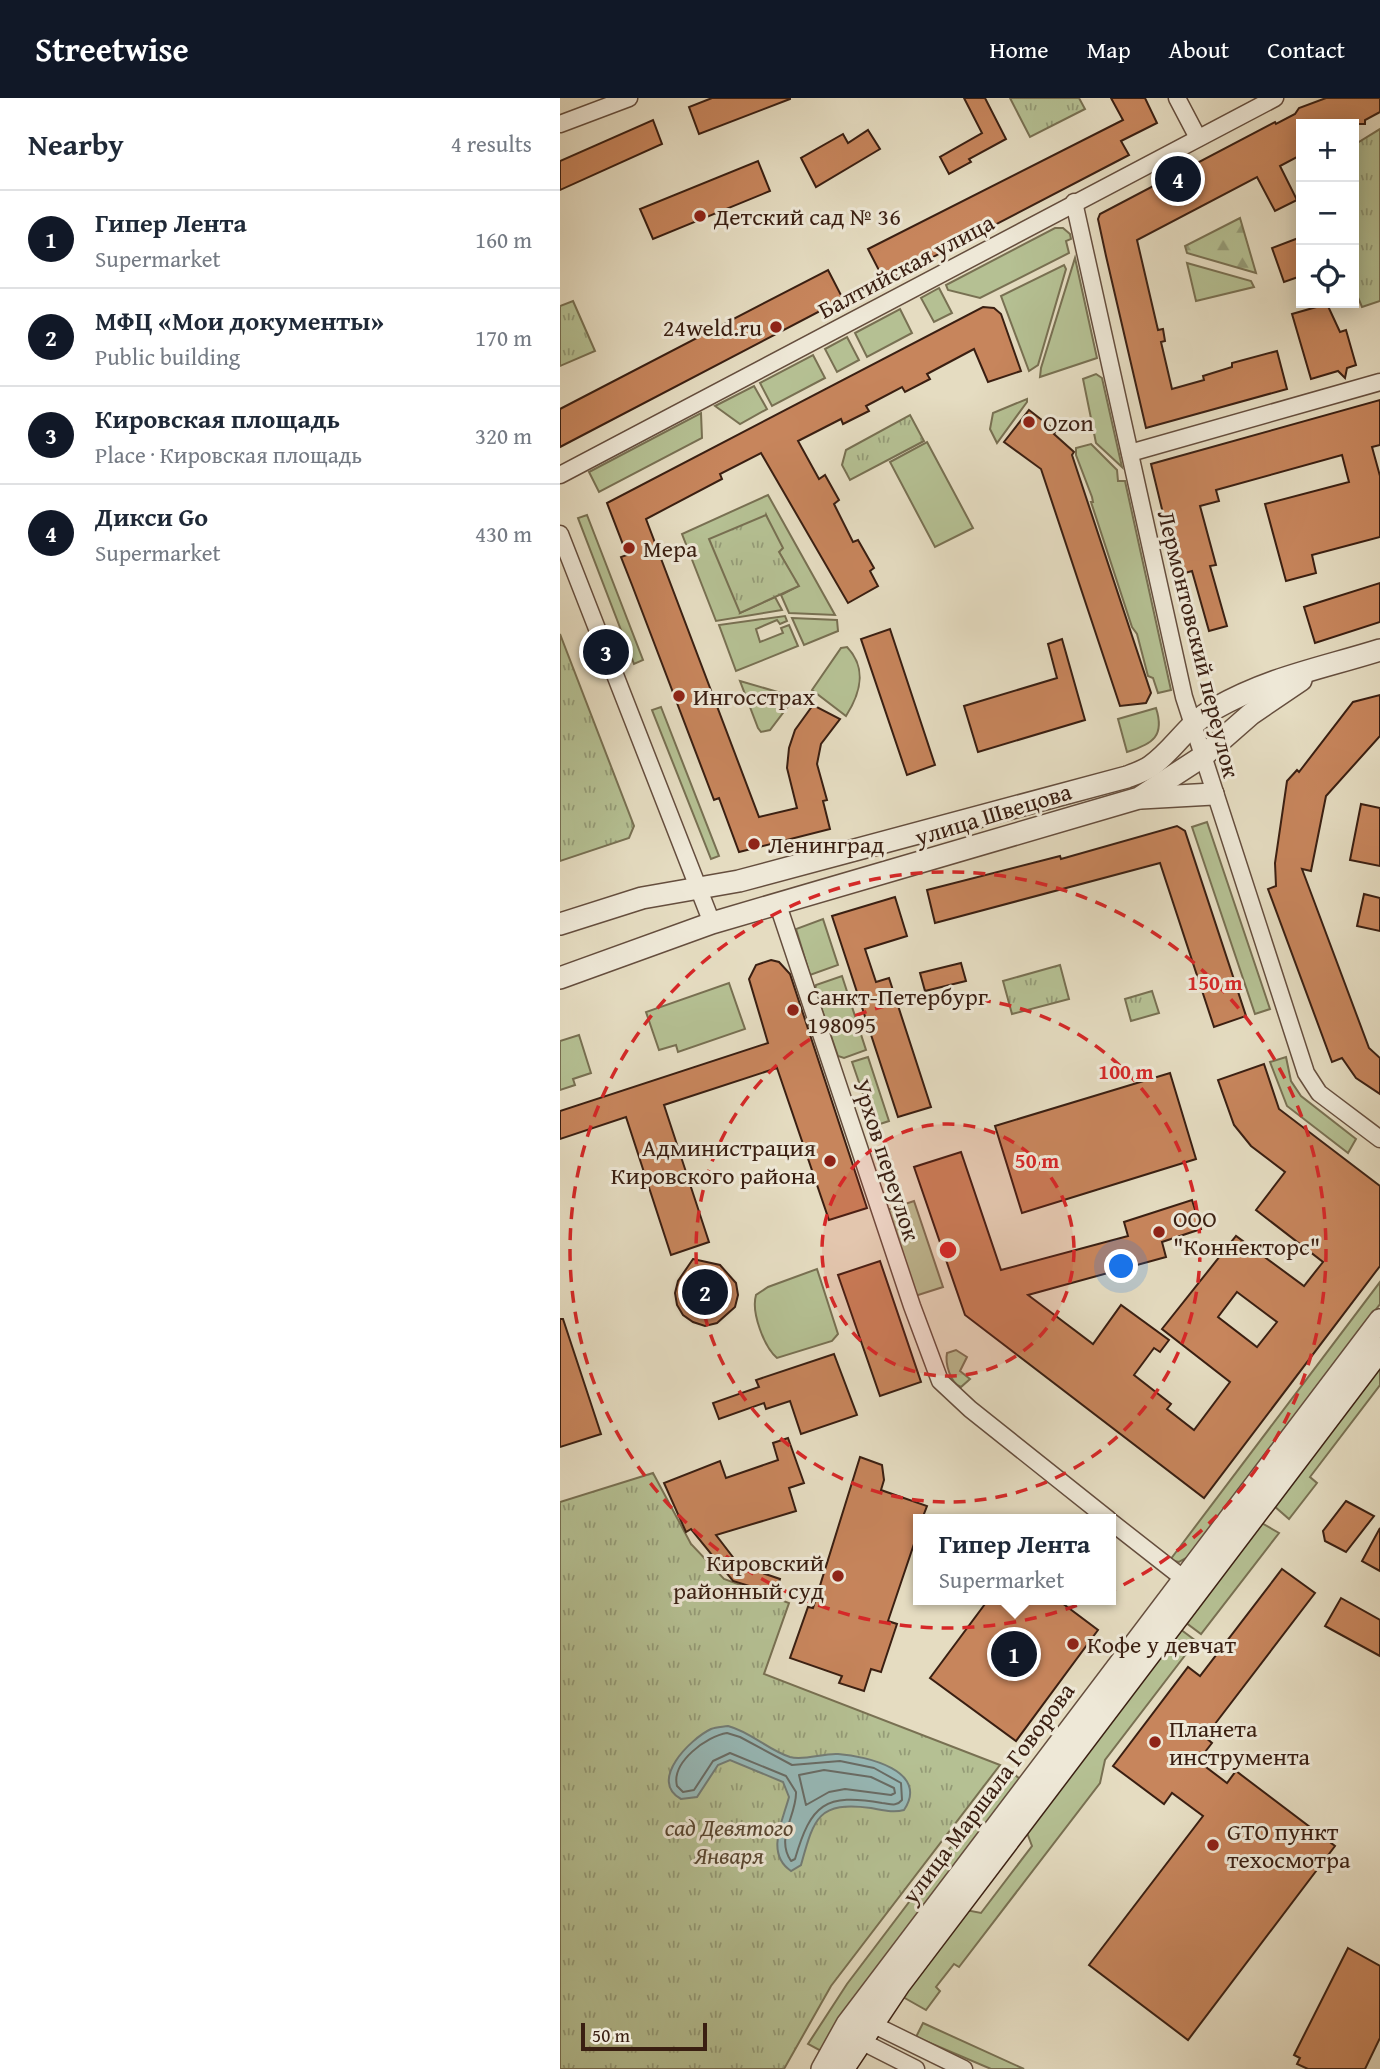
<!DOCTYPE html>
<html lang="en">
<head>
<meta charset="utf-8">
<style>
  body { margin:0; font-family:"Gentium Book Plus",serif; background:#f2f2f3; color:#1f2937 }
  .controls { position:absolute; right:21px; top:21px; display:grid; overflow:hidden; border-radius:0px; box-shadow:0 4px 18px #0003 }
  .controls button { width:63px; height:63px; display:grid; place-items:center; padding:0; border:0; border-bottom:2px solid #e0e1e3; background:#fff; color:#1f2937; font:35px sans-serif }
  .scale { position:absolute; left:21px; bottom:18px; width:126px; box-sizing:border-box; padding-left:7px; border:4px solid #3a1f12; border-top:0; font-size:19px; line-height:24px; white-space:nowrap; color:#3a1f12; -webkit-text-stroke:5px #eee8d7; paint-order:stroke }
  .you { position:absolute; left:562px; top:1169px; width:24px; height:24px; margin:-18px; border:5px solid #fff; border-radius:50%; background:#1a73e8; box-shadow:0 0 0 10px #1a73e833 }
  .badge { display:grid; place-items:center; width:46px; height:46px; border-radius:50%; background:#111827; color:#fff; font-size:23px; font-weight:700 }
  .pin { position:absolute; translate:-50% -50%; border:4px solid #fff; box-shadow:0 2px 7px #0006 }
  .popup { position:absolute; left:353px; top:1416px; width:203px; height:91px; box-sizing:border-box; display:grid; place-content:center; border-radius:0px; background:#fff; filter:drop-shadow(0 2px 5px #0005); font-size:23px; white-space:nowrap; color:#747a83 }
  .popup b { font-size:26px; color:#1f2937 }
  .popup::after { content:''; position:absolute; left:50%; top:100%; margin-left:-14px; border:14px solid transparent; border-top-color:#fff }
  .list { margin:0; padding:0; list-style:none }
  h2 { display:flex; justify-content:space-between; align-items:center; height:91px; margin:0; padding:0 28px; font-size:30px }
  h2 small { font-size:23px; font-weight:400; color:#747a83 }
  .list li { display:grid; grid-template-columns:46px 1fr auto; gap:21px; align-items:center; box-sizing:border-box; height:98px; padding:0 28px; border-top:2px solid #e0e1e3 }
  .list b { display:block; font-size:26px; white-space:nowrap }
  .list p { margin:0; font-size:23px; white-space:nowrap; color:#747a83 }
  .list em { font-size:23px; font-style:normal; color:#747a83 }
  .icon { flex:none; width:38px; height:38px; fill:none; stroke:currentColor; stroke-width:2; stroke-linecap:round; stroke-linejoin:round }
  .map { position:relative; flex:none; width:820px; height:1971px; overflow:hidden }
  header { display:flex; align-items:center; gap:42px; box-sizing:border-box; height:98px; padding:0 35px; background:#111827; color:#fff }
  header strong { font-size:33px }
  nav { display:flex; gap:38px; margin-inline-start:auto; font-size:24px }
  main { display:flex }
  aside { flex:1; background:#fff }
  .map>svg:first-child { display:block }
</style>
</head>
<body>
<header>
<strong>Streetwise</strong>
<nav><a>Home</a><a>Map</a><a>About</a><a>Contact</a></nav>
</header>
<main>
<aside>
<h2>Nearby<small>4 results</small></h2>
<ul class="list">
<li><span class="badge">1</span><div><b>Гипер Лента</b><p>Supermarket</p></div><em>160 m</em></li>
<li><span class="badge">2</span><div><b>МФЦ «Мои документы»</b><p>Public building</p></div><em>170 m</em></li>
<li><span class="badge">3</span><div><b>Кировская площадь</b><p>Place · Кировская площадь</p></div><em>320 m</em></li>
<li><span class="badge">4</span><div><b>Дикси Go</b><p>Supermarket</p></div><em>430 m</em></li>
</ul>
</aside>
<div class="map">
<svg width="820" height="1971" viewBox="0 0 820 1971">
  <defs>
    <pattern id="forest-firs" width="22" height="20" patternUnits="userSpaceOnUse" patternTransform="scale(1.75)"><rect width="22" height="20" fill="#b5c093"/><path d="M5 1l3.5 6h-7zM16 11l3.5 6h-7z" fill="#949b77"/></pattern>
    <pattern id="park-tufts" width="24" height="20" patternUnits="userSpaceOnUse" patternTransform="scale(1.75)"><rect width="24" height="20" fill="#b5c093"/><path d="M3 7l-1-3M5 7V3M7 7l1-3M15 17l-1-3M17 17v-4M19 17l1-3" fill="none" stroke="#949b77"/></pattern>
  </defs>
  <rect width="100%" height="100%" fill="#e5dcc1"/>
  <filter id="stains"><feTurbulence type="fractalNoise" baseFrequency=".00286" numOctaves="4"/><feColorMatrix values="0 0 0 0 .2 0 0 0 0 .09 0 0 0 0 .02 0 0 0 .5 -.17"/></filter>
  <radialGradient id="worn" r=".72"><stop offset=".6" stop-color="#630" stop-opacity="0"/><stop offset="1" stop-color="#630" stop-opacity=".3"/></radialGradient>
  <!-- grass -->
  <g fill="#b5c093" stroke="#787052" stroke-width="2">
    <path d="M495,130H503L510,136L511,141L506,143L509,155L420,200L388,192L386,187Z"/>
    <path d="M515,160L537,260L480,279L481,270Z"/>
    <path d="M627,165L691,183L694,189L636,203Z"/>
    <path d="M504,167L506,171L478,267L469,273L441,198Z"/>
    <path d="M379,190L392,215L374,224L361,200Z"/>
    <path d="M340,211L352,235L307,259L295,235Z"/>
    <path d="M287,239L299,262L277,274L265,251Z"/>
    <path d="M253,257L265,280L212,308L200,285Z"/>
    <path d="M536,276L542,280L562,369L536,345L523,281Z"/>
    <path d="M194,288L207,311L180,326L155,308Z"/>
    <path d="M467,301V304L437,345L430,331L433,315Z"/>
    <path d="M141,315L142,340L39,394L29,374Z"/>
    <path d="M367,344L413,430L375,449L330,364Z"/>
    <path d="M531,346L557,372L558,383H565L611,592L598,595L593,580L588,578L577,536L572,529L531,404H533L532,399L516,357V350Z"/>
    <path d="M208,397L275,517L229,515L221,497L238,488L219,454L206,417L180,515L215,499L222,512L156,523L122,436Z"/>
    <path d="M27,417L83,562L74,566L18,420Z"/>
    <path d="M225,518L227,523L220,526L217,522L196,531L200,544L223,535L221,530L229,527L238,548L176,573L159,527Z"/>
    <path d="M232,520L277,522L278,533L244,547Z"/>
    <path d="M281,550L287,549C308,571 300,596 286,618L252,592Z"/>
    <path d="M180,583L235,599L210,632L201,634L198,630Z"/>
    <path d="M101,609L159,758L151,761L92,612Z"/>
    <path d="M596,610C605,638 593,646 567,654L558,621Z"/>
    <path d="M647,724L710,911L695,916L632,729Z"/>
    <path d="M263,821L278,867L250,877L236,831Z"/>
    <path d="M282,878L306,952L284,960L278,958L255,892L256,887Z"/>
    <path d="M169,885L185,931L118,954L116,947L99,952L86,914Z"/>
    <path d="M19,937L31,975L13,981L15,987L0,992V943Z"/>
    <path d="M308,959L329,1023L314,1028L292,964Z"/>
    <path d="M726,959L731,983L741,998L796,1041L788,1055L727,1008L710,964Z"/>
    <path d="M354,1103L383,1189L355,1198L327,1112Z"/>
    <path d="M257,1171L278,1236L272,1243L217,1260C204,1249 191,1214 196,1197L208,1189Z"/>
    <path d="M820,1184V1206L630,1458L619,1464L610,1462Z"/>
    <path d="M396,1252L407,1259L400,1273L410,1281L401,1289C390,1285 385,1265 387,1255Z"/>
    <path d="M820,1268V1287L750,1379L757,1385L729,1421L713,1407Z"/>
    <path d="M700,1424L719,1435L641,1536L625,1524Z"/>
    <path d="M620,1531L636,1543L545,1662L540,1685L399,1869L394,1866L376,1889L380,1893L366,1912L343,1899L406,1812L421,1815L472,1748L466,1732Z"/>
    <path d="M449,1672L460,1681L261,1953L248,1946L287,1886Z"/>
    <path d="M363,1925L464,1971H431L356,1939Z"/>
  </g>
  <!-- forest -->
  <path fill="url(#forest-firs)" stroke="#787052" stroke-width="2" d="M680,120L696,175L627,155L625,148Z"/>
  <!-- park -->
  <g fill="url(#park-tufts)" stroke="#787052" stroke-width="2">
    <path d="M450,0H519L525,11L470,39Z"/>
    <path d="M820,31V203L802,209L794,190V47Z"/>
    <path d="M13,203L35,253L0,268V208Z"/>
    <path d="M350,317L364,343L290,382L282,367L286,352Z"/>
    <path d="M206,417L223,450L219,454L239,488L180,515L149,441Z"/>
    <path d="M0,536L74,728L69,740L0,763Z"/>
    <path d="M500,867L509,901L452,916L443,883Z"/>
    <path d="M592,893L599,915L571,923L565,901Z"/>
    <path d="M93,1375L131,1446L164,1481L229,1505L204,1576L440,1667L271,1888L224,1971H0V1404Z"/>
  </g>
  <!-- water -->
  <path fill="#97bab9" stroke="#727c76" stroke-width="2" d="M168,1628C191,1634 208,1652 230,1659C244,1663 263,1655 278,1656C307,1658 370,1673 344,1712C333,1715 323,1712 311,1710C258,1703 254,1720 241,1767L231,1773C205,1756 223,1722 229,1699L223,1684L170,1662L158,1667L137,1699L121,1701C88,1683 130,1641 151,1631C156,1629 162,1629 168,1628Z"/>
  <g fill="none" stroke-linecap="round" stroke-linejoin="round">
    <!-- shore -->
    <g stroke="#686c66" stroke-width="2">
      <path d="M167,1635L180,1639L232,1667L280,1663L314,1670L341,1685L342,1702C336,1709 331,1706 322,1705C265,1695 251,1706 235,1761L231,1763C215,1740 237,1717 236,1694L226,1678L170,1655L153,1663L134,1692L123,1694L117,1688C111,1664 147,1638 167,1635Z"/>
      <path d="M264,1672L311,1679L334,1690L335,1695L331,1697L285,1691L269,1694L246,1707L239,1677Z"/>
    </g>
  </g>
  <!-- building -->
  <g fill="#c7855c" stroke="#3a1f12" stroke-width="2" fill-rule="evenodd">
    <path d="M152,0H230V1L139,36L129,9Z"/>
    <path d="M404,0H425L446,41L409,61L411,64L389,76L380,59L422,35Z"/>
    <path d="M551,0H585L597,25L561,43L569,57L325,184L308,151L563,22Z"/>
    <path d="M766,0H820V14L805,22V26H741V57L720,68L737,102L715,113L697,79L577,142L598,232L603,231L605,243L601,244L612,291L644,282L643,278L672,269V265L717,253L727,291L586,330L546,158L538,121L540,116L715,24L716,26L735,16L739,10Z"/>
    <path d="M93,22L102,46L0,92V63Z"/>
    <path d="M308,32L320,51L256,89L241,60L283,36L288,45Z"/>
    <path d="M198,63L210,93L93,141L80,111Z"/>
    <path d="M741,139V178L724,184L712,150Z"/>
    <path d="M268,172L283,201L0,349V311Z"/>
    <path d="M767,206L780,234L786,232L796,267L787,270L785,280L778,273L751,281L732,216Z"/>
    <path d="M423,209L434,210L441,216L461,273L428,284L414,251L367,276L370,281L345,294L342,289L306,308L309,313L283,326L281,321L238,343L259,381L265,377L279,402L274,406L293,444L298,442L314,470L310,473L318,488L288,505L201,355L160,376L162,381L86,421L199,719L237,710L227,670L229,650L235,632L253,607L280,621L261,646L257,666L267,702L263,703L270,731L179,754L159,700L154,702L72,487L61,459L67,457L47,405Z"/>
    <path d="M820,302V347L812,349L820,378V439L752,457L756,475L726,483L705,406L789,384L782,357L656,392L659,403L640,408L656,467L650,468L667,528L649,533L632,473L618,477L591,366Z"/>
    <path d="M469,312L496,333L494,336L514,354L512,357L591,595L586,605L560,608L481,371L444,344Z"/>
    <path d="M820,485V524L755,545L744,509Z"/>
    <path d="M330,531L375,667L347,677L301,541Z"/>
    <path d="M502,541L525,622L418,654L404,608L497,580L488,546Z"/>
    <path d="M820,597V638L766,698L751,773L742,771L809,950L820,960V996L796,980L782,960L772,964L708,791L716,788L715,765L727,683L737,672L739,674L793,604Z"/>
    <path d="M801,706L820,710V768L790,762Z"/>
    <path d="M617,728L625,733L686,918L654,929L600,765L375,825L367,792L500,758L501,761Z"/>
    <path d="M804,796L820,800V833L797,828Z"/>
    <path d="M335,799L347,838L305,851L316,884L329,880L371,1009L338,1019L272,818Z"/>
    <path d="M211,862L219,864L230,876L307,1110L269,1122L217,970L104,1007L149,1144L111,1157L66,1019L0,1041V1013L208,945L189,881L196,867Z"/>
    <path d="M401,865L406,883L365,893L360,875Z"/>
    <path d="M704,966L719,1011L820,1088V1168L644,1400L405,1217L354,1069L401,1054L441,1172L568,1138L564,1124L632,1102L641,1131L602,1144L606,1159L468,1197L533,1246L561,1207L609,1242L600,1254L594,1250L574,1277L611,1306L607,1311L634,1332L670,1284L602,1231L676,1138L744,1188L763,1164L696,1112L725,1074L691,1048L674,1027L658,982ZM677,1194L717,1224L697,1249L658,1219Z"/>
    <path d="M610,975L636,1061L462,1115L435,1028Z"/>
    <path d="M133,1161L160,1167L176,1185L178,1197L175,1209L157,1225L145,1228L133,1224L123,1217L117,1207L115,1195L118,1183Z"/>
    <path d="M320,1163L361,1284L320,1298L278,1177Z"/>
    <path d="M0,1221H3L41,1336L0,1349Z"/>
    <path d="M274,1256L297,1317L241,1336L230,1303L206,1311L204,1305L159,1321L153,1305L199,1289L196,1282Z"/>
    <path d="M228,1340L244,1385L229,1390L236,1413L156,1437L179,1467L220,1481L215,1496L173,1483L131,1431L126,1434L104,1385L160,1363L166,1380L218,1362L213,1345Z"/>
    <path d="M300,1359L322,1367L324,1382L321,1392L367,1408L362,1421H358V1434L328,1523L337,1526L321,1574L311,1571L304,1593L279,1585L282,1578L230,1560L248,1509L253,1510Z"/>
    <path d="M786,1403L814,1418L786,1454L765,1443L763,1433Z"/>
    <path d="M820,1430V1473L802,1463Z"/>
    <path d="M722,1471L755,1495L645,1639L652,1645L638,1663L667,1685L676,1673L775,1748L628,1942L529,1867L643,1718L612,1695L604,1706L553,1668L628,1569L640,1578Z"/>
    <path d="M781,1500L820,1522V1558L765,1528Z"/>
    <path d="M428,1502H498L538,1532L456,1643L370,1580Z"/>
    <path d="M788,1850L820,1868V1940L805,1971H748L737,1966L740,1960L734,1957Z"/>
  </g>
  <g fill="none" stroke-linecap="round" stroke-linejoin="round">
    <!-- minor casing -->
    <g stroke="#654e3e" stroke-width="19">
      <g id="minor">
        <path d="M617,0L638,40"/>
        <path d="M0,26L69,0"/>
        <path d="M514,104L624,599L746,975L759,995L820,1041"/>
        <path d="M570,355L820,284"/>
        <path d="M0,377L715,0"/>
        <path d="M0,436L152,825"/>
        <path d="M218,807L352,1208L380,1283L410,1311L548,1421"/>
        <path d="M550,1423L633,1488"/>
        <path d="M303,1925H310L404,1971"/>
        <path d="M294,1936L299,1942L356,1971"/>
      </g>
    </g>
    <!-- tertiary casing -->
    <g stroke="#654e3e" stroke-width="24">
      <g id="tertiary">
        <path d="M581,700L653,696"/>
        <path d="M0,826L82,800L179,783L567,679C575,676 584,673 591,668C615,651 628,625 654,611C711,579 759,571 820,552"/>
        <path d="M0,880L152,825L579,700L642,659L691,616L741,582"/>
        <path d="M262,1971L287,1926L820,1222"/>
      </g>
    </g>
    <!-- secondary casing -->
    <g stroke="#3a1f12" stroke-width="26">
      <path id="secondary" d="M282,1971L338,1887L820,1251"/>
    </g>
    <!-- minor -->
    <use href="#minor" stroke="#eee8d7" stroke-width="16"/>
    <!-- tertiary -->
    <use href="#tertiary" stroke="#eee8d7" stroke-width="21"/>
    <!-- secondary -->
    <use href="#secondary" stroke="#eee8d7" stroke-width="23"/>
  </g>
  <!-- distance rings -->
  <circle cx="388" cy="1152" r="126" fill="#d62828" fill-opacity=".12"/>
  <g fill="none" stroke="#d62828" stroke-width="3.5" stroke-dasharray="12 9">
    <circle cx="388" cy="1152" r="126"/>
    <circle cx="388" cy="1152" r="252"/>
    <circle cx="388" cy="1152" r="378"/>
  </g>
  <!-- markers -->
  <g fill="#8f2418" stroke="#eee8d7" stroke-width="2.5">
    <circle cx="140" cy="118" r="7"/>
    <circle cx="216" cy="229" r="7"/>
    <circle cx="469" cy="324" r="7"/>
    <circle cx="69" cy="450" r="7"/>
    <circle cx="119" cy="598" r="7"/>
    <circle cx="194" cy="746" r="7"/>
    <circle cx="233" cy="912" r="7"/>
    <circle cx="270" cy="1063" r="7"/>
    <circle cx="599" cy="1134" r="7"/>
    <circle cx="278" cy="1478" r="7"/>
    <circle cx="513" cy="1546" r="7"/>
    <circle cx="595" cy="1644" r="7"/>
    <circle cx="653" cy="1747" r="7"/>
  </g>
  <g text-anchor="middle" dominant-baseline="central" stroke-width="6" stroke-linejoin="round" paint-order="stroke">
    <!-- poi labels -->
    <g font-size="24" fill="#3a1f12" stroke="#eee8d7" text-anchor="start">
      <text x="154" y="118">Детский сад № 36</text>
      <text x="202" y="229" text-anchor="end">24weld.ru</text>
      <text x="483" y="324">Ozon</text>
      <text x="83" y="450">Мера</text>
      <text x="133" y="598">Ингосстрах</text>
      <text x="208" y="746">Ленинград</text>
      <text x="247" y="898">Санкт-Петербург<tspan x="247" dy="28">198095</tspan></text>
      <text x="256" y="1049" text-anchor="end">Администрация<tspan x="256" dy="28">Кировского района</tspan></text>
      <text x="613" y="1120">ООО<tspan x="613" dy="28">"Коннекторс"</tspan></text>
      <text x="264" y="1464" text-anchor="end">Кировский<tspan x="264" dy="28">районный суд</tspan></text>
      <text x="527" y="1546">Кофе у девчат</text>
      <text x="609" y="1630">Планета<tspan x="609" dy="28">инструмента</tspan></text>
      <text x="667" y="1733">GTO пункт<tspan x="667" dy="28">техосмотра</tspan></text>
    </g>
    <!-- street labels -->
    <g font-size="24" fill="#3a1f12" stroke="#eee8d7">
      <text transform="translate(346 168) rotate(-28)">Балтийская улица</text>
      <text transform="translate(639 546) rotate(76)">Лермонтовский переулок</text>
      <text transform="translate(433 716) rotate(-17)">улица Швецова</text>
      <text transform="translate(327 1062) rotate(72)">Урхов переулок</text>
      <text transform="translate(428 1695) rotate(-53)">улица Маршала Говорова</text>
    </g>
    <!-- park labels -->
    <g font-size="24" font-style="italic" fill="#594732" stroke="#eee8d7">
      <text x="169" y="1729">сад Девятого<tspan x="169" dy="28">Января</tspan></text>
    </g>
  </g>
  <circle cx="388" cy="1152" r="10" fill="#d62828" stroke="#eee8d7" stroke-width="3.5"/>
  <g font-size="21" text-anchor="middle" font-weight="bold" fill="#d62828" stroke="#eee8d7" stroke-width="6" stroke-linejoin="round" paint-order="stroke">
    <text x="655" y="892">150 m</text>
    <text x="566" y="981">100 m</text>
    <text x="477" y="1070">50 m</text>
  </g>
  <rect width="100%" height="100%" filter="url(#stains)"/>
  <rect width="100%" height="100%" fill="url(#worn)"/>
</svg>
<div class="controls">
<button>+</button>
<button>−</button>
<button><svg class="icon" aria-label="locate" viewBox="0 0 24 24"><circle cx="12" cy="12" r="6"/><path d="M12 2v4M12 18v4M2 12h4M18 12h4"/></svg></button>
</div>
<div class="scale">50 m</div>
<div class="you"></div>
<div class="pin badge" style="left:454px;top:1556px">1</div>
<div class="popup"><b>Гипер Лента</b>Supermarket</div>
<div class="pin badge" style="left:145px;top:1194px">2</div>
<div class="pin badge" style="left:46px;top:554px">3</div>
<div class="pin badge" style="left:618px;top:81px">4</div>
</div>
</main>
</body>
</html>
